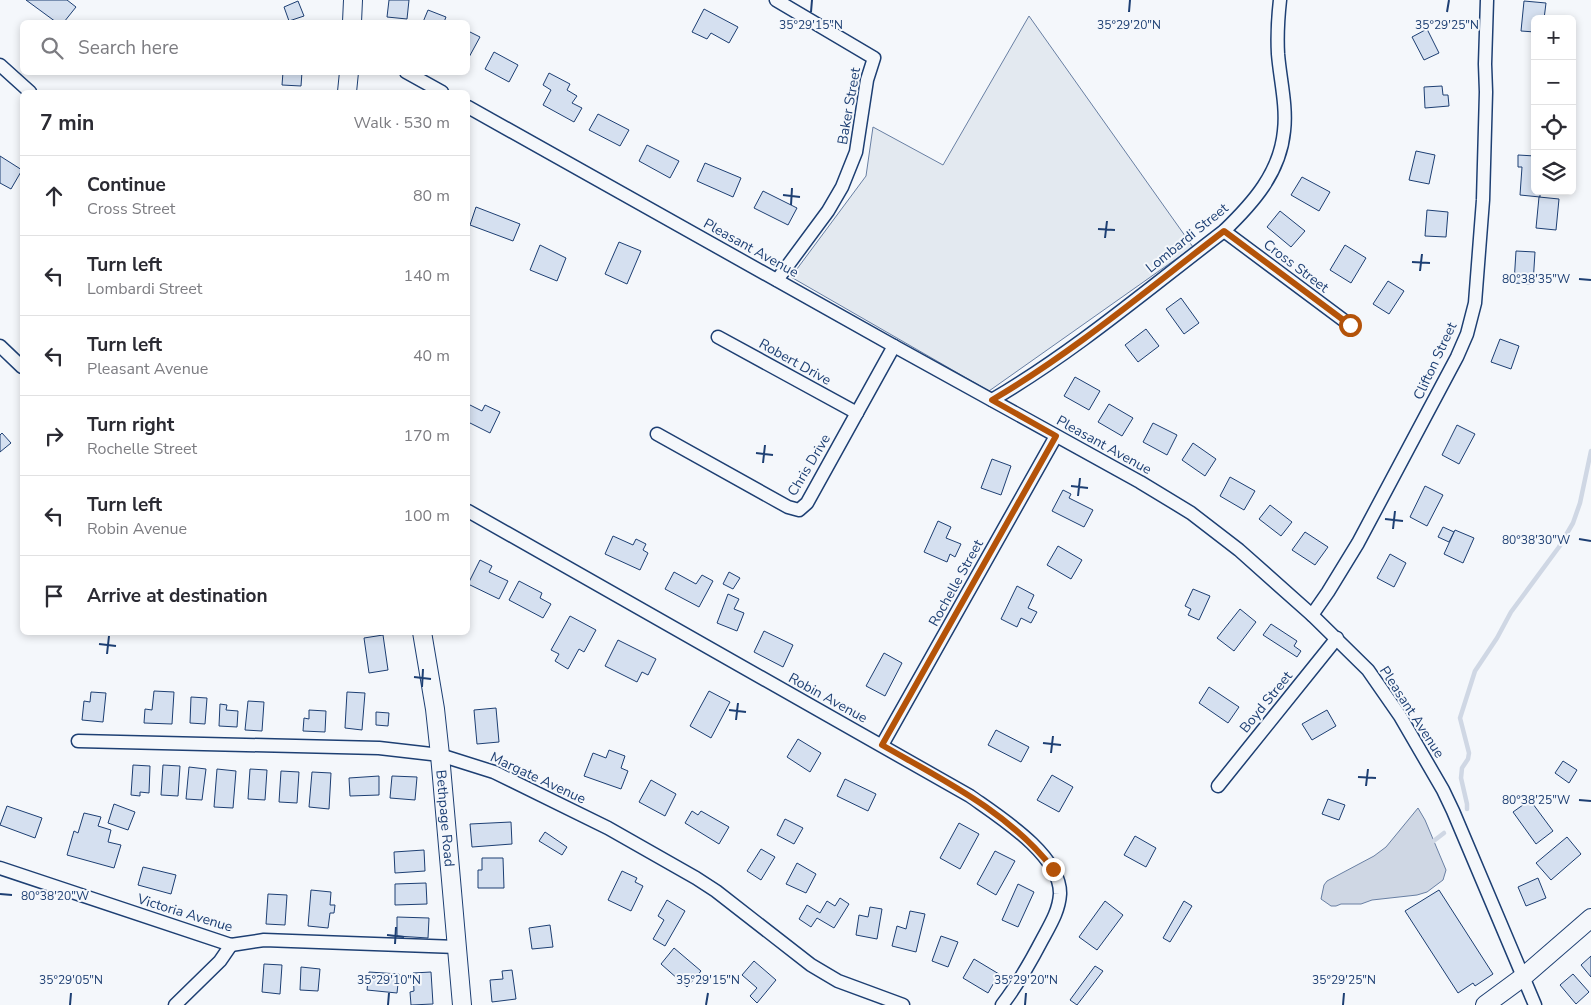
<!DOCTYPE html>
<html lang="en">
<head>
<meta charset="utf-8">
<style>
  body { margin:0; font-family:"Nunito Sans",sans-serif; background:#f7f7f7; color:#2b2b33 }
  .controls { position:absolute; right:15px; top:15px; display:grid; overflow:hidden; border-radius:8px; box-shadow:0 2px 8px #0003 }
  .controls button { width:45px; height:45px; display:grid; place-items:center; padding:0; border:0; border-bottom:1px solid #e1e1e2; background:#fff; color:#2b2b33; font:25px sans-serif }
  .stop { position:absolute; width:15px; height:15px; margin:-11px; border:4px solid #b45309; border-radius:50%; background:#fff }
  .stop.end { background:#b45309; border-color:#fff; box-shadow:0 1px 5px #0008 }
  .list { margin:0; padding:0; list-style:none }
  h2 { display:flex; justify-content:space-between; align-items:center; height:65px; margin:0; padding:0 20px; font-size:21px }
  h2 small { font-size:16px; font-weight:400; color:#7c7c81 }
  .list li { display:grid; grid-template-columns:32px 1fr auto; gap:15px; align-items:center; box-sizing:border-box; height:80px; padding:0 20px; border-top:1px solid #e1e1e2 }
  .list b { display:block; font-size:19px; white-space:nowrap }
  .list p { margin:0; font-size:16px; white-space:nowrap; color:#7c7c81 }
  .list em { font-size:16px; font-style:normal; color:#7c7c81 }
  .icon { flex:none; width:28px; height:28px; fill:none; stroke:currentColor; stroke-width:2; stroke-linecap:round; stroke-linejoin:round }
  .map { position:relative; flex:none; width:1591px; height:1005px; overflow:hidden }
  .search { position:absolute; background:#fff; box-shadow:0 2px 8px #0003; left:20px; top:20px; width:450px; height:55px; display:flex; align-items:center; gap:12px; box-sizing:border-box; padding:0 18px; border-radius:8px; color:#7c7c81; font-size:19px }
  .panel { position:absolute; background:#fff; box-shadow:0 2px 8px #0003; left:20px; top:90px; width:450px; height:545px; border-radius:8px }
  .map>svg:first-child { display:block }
</style>
</head>
<body>
<div class="map">
<svg width="1591" height="1005" viewBox="0 0 1591 1005">
  <rect width="100%" height="100%" fill="#f4f7fb"/>
  <!-- green -->
  <path fill="#e3e9f0" stroke="#687fa3" d="M1029,16L1193,247L989,391L791,277L866,176L873,127L943,165Z"/>
  <!-- water -->
  <path fill="#cfd7e4" stroke="#687fa3" d="M1418,808L1425,820L1446,870L1443,880L1427,892L1417,895L1372,900L1361,904H1341L1336,906H1331L1321,899L1324,885L1327,881L1374,856L1386,847Z"/>
  <g fill="none" stroke-linecap="round" stroke-linejoin="round">
    <!-- stream -->
    <g stroke="#cfd7e4" stroke-width="4.5">
      <path d="M1467,809V804L1461,778L1462,768L1468,759L1469,753L1460,718L1475,671L1497,638L1511,612L1559,547L1573,523L1580,503L1591,451"/>
      <path d="M1431,843L1444,833"/>
    </g>
  </g>
  <!-- building -->
  <g fill="#d5e0f0" stroke="#1d3f73">
    <path d="M26,0H67L76,7L64,22H56Z"/>
    <path d="M389,0H409L407,19L387,17Z"/>
    <path d="M298,1L304,16L289,21L284,7Z"/>
    <path d="M1524,1L1546,3L1544,19H1535V32L1521,31Z"/>
    <path d="M704,9L738,27L729,43L711,33L707,39L692,32Z"/>
    <path d="M428,10L446,17L444,22H423Z"/>
    <path d="M1427,29L1439,53L1424,60L1412,37Z"/>
    <path d="M468,31L480,37L468,59Z"/>
    <path d="M494,52L518,65L509,82L485,69Z"/>
    <path d="M283,72H302L301,86L282,85Z"/>
    <path d="M549,73L570,84L567,90L577,96L572,103L582,108L574,122L543,105L551,90L543,85Z"/>
    <path d="M1442,86L1443,95H1448L1449,106L1425,108L1424,87Z"/>
    <path d="M598,114L629,130L620,146L589,130Z"/>
    <path d="M647,145L679,161L670,178L639,161Z"/>
    <path d="M1416,151L1435,155L1429,184L1409,180Z"/>
    <path d="M1518,155L1535,156V191H1540V197L1520,195L1522,167H1518Z"/>
    <path d="M0,156L22,170L11,189L0,183Z"/>
    <path d="M705,163L741,178L733,197L697,181Z"/>
    <path d="M1302,177L1330,192L1319,211L1291,195Z"/>
    <path d="M763,191L797,208L788,225L754,208Z"/>
    <path d="M1539,197L1559,199L1556,230L1536,228Z"/>
    <path d="M476,207L520,224L513,241L470,225Z"/>
    <path d="M1427,210L1448,212L1446,237L1425,236Z"/>
    <path d="M1280,211L1305,231L1291,247L1267,227Z"/>
    <path d="M619,242L641,251L627,284L605,274Z"/>
    <path d="M540,245L566,258L557,281L530,270Z"/>
    <path d="M1345,245L1366,258L1351,283L1330,270Z"/>
    <path d="M1516,251L1535,252L1533,284L1514,283Z"/>
    <path d="M1388,281L1404,291L1389,314L1373,304Z"/>
    <path d="M1181,298L1199,323L1184,334L1166,309Z"/>
    <path d="M1146,329L1159,346L1138,362L1125,345Z"/>
    <path d="M1500,339L1519,346L1511,369L1491,362Z"/>
    <path d="M1075,377L1100,391L1089,410L1064,396Z"/>
    <path d="M468,404L482,411L485,405L500,412L490,433L468,422Z"/>
    <path d="M1109,404L1133,418L1122,436L1098,422Z"/>
    <path d="M1153,423L1177,435L1167,455L1143,442Z"/>
    <path d="M1457,425L1475,434L1459,464L1442,455Z"/>
    <path d="M2,433L11,443L0,452V435Z"/>
    <path d="M1193,443L1216,459L1205,476L1182,460Z"/>
    <path d="M992,459L1011,466L1001,495L981,488Z"/>
    <path d="M1230,477L1255,491L1244,510L1220,496Z"/>
    <path d="M1425,486L1443,495L1427,526L1410,517Z"/>
    <path d="M1063,490L1071,494L1069,498L1093,510L1084,527L1052,511Z"/>
    <path d="M1270,505L1292,522L1281,536L1259,519Z"/>
    <path d="M938,521L951,527L946,538L961,544L955,557L950,554L947,562L924,552Z"/>
    <path d="M1443,527L1454,532L1449,542L1438,537Z"/>
    <path d="M1455,530L1474,538L1463,563L1444,554Z"/>
    <path d="M1305,532L1328,547L1315,565L1292,550Z"/>
    <path d="M613,536L633,545L636,539L646,544L643,550L648,553L640,570L605,554Z"/>
    <path d="M1058,546L1082,560L1071,579L1047,565Z"/>
    <path d="M1390,554L1406,563L1394,587L1377,578Z"/>
    <path d="M480,560L492,566L489,572L508,581L499,599L468,584Z"/>
    <path d="M674,572L696,584L702,575L713,581L699,607L665,589Z"/>
    <path d="M729,572L740,578L733,589L723,584Z"/>
    <path d="M519,581L542,593L540,598L551,604L543,618L509,600Z"/>
    <path d="M1017,586L1034,595L1028,608L1037,612L1031,623L1021,618L1017,627L1001,619Z"/>
    <path d="M1193,589L1210,596L1199,620L1188,615L1191,609L1185,606Z"/>
    <path d="M728,594L739,599L734,609L744,613L737,631L717,623Z"/>
    <path d="M1240,609L1256,622L1234,651L1217,638Z"/>
    <path d="M570,616L596,630L584,652L579,649L568,669L555,661L559,654L551,650Z"/>
    <path d="M1271,624L1297,641L1294,646L1301,651L1297,657L1263,635Z"/>
    <path d="M764,631L793,645L783,667L754,652Z"/>
    <path d="M383,635L388,670L369,673L364,638Z"/>
    <path d="M618,640L656,659L648,675L642,672L637,682L605,666Z"/>
    <path d="M884,653L902,663L885,696L866,686Z"/>
    <path d="M1209,687L1239,707L1228,723L1199,703Z"/>
    <path d="M154,691L174,692L172,724L144,723L145,709L152,710Z"/>
    <path d="M709,691L730,702L711,738L690,726Z"/>
    <path d="M91,692L106,693L103,722L82,720L84,701L90,702Z"/>
    <path d="M347,692L365,693L362,730L345,728Z"/>
    <path d="M191,697L207,698L205,724L190,723Z"/>
    <path d="M248,701L264,702L262,731L245,730Z"/>
    <path d="M220,704L227,705L226,710L238,711L237,727L219,726Z"/>
    <path d="M496,708L499,742L477,744L474,710Z"/>
    <path d="M309,710L326,711L325,732L303,731L304,718L309,719Z"/>
    <path d="M1327,710L1336,726L1312,740L1302,724Z"/>
    <path d="M376,712L389,713L388,726L376,725Z"/>
    <path d="M996,730L1029,747L1021,762L988,745Z"/>
    <path d="M798,739L821,753L810,772L787,757Z"/>
    <path d="M609,750L625,756L621,768L628,771L621,789L584,776L593,753L606,758Z"/>
    <path d="M1563,761L1577,770L1569,783L1555,773Z"/>
    <path d="M133,765L150,766L149,793L140,792V796L131,795Z"/>
    <path d="M163,765L180,766L178,796L161,795Z"/>
    <path d="M189,767L206,769L202,800L186,799Z"/>
    <path d="M217,769L236,771L233,808L214,807Z"/>
    <path d="M250,769L267,770L265,800L248,799Z"/>
    <path d="M281,771L299,772L297,803L279,802Z"/>
    <path d="M312,772L331,773L329,809L309,807Z"/>
    <path d="M1052,775L1073,787L1059,812L1037,800Z"/>
    <path d="M379,776V795L350,796L349,778Z"/>
    <path d="M392,776L417,777L415,800L390,798Z"/>
    <path d="M845,779L876,794L868,811L837,796Z"/>
    <path d="M651,780L676,794L665,816L639,802Z"/>
    <path d="M1328,799L1345,805L1339,820L1322,814Z"/>
    <path d="M1530,800L1553,831L1536,844L1513,812Z"/>
    <path d="M114,804L135,812L128,830L108,823Z"/>
    <path d="M7,806L42,818L35,838L0,825Z"/>
    <path d="M692,811L698,815L701,811L729,827L719,844L685,823Z"/>
    <path d="M84,813L101,817L98,826L111,830L108,842L121,845L114,868L67,855L74,831L78,833Z"/>
    <path d="M785,819L803,828L794,844L777,835Z"/>
    <path d="M511,822L512,844L472,847L470,824Z"/>
    <path d="M959,823L979,834L960,869L940,858Z"/>
    <path d="M545,832L567,847L562,855L539,841Z"/>
    <path d="M1135,836L1156,848L1146,867L1124,855Z"/>
    <path d="M1567,837L1581,854L1551,880L1536,863Z"/>
    <path d="M761,849L775,857L761,880L747,871Z"/>
    <path d="M424,850L425,871L395,873L394,852Z"/>
    <path d="M995,851L1015,861L996,895L977,884Z"/>
    <path d="M482,858H503L504,888H478V870H482Z"/>
    <path d="M797,863L816,874L806,893L786,884Z"/>
    <path d="M143,867L176,875L171,894L138,885Z"/>
    <path d="M622,871L637,878L635,882L643,886L631,911L608,900Z"/>
    <path d="M1538,878L1546,898L1526,906L1518,887Z"/>
    <path d="M426,883L427,904L395,905V884Z"/>
    <path d="M1018,884L1034,892L1018,927L1002,920Z"/>
    <path d="M311,890L331,892L330,905H335L334,913H330L328,928L308,926Z"/>
    <path d="M1439,890L1493,974L1475,986L1473,983L1458,993L1405,911Z"/>
    <path d="M268,894L287,895L285,925L266,924Z"/>
    <path d="M840,898L849,904L834,928L817,918L811,927L799,919L807,905L820,913L827,901L835,906Z"/>
    <path d="M667,900L685,911L665,946L653,939L664,920L658,916Z"/>
    <path d="M1105,901L1123,915L1097,950L1079,937Z"/>
    <path d="M1184,901L1192,906L1170,942L1163,938Z"/>
    <path d="M870,907L882,909L877,939L856,935L859,915L868,917Z"/>
    <path d="M910,911L925,914L916,952L892,946L897,926L906,929Z"/>
    <path d="M397,917L429,918L428,938L397,936Z"/>
    <path d="M550,925L553,947L532,949L529,928Z"/>
    <path d="M941,936L958,942L948,967L932,961Z"/>
    <path d="M674,948L701,971L687,987L661,964Z"/>
    <path d="M1591,956V977L1581,965Z"/>
    <path d="M974,959L999,974L988,993L963,978Z"/>
    <path d="M754,961L776,980L757,1003L750,996L757,988L742,975Z"/>
    <path d="M264,964L282,965L280,994L262,992Z"/>
    <path d="M1095,966L1103,971L1077,1005L1070,1000Z"/>
    <path d="M301,967L320,969L318,991L300,990Z"/>
    <path d="M512,970L516,999L492,1002L490,980L503,979L502,971Z"/>
    <path d="M369,972L399,974L397,993L367,990Z"/>
    <path d="M431,972L433,1004L411,1005L410,992L414,991L413,973Z"/>
    <path d="M1573,974L1589,992L1576,1004L1560,985Z"/>
  </g>
  <g fill="none" stroke-linecap="round" stroke-linejoin="round">
    <!-- street casing -->
    <g stroke="#1d3f73" stroke-width="15">
      <g id="street">
        <path d="M776,0L874,58L867,80L856,152L842,187L828,211L777,280"/>
        <path d="M0,65L30,92"/>
        <path d="M406,72L442,92"/>
        <path d="M468,107L894,346L1140,482L1191,513L1239,550L1312,615L1368,670L1400,716L1443,790L1453,811L1535,1005"/>
        <path d="M1224,231L1350,325"/>
        <path d="M718,337L857,413"/>
        <path d="M0,346L22,367"/>
        <path d="M992,400C1074,352 1148,289 1224,231C1253,203 1280,173 1284,131C1287,106 1280,79 1278,54C1277,36 1278,18 1280,0"/>
        <path d="M657,434L788,507L799,510L807,503L894,346"/>
        <path d="M468,511L970,796C998,816 1061,855 1060,894C1059,911 1050,925 1042,940C1030,963 1018,984 1002,1005"/>
        <path d="M1312,615L1328,592L1358,543L1457,357L1467,334L1475,303L1483,200L1486,92L1485,64L1487,0"/>
        <path d="M78,741L379,748L440,755L494,772L608,828L696,878L716,891L811,965L838,981L903,1005"/>
        <path d="M882,745L1056,436"/>
        <path d="M1218,786L1337,638"/>
        <path d="M0,868L231,945L264,940L457,947"/>
        <path d="M175,1005L220,961L231,945"/>
      </g>
    </g>
    <!-- secondary casing -->
    <g stroke="#1d3f73" stroke-width="20">
      <g id="secondary">
        <path d="M352,22L353,0"/>
        <path d="M347,92L349,72"/>
        <path id="s1" d="M422,632L435,709L440,755L462,1005"/>
        <path d="M1485,1005L1523,977L1591,918"/>
      </g>
    </g>
    <!-- street -->
    <use href="#street" stroke="#f4f7fb" stroke-width="12"/>
    <!-- secondary -->
    <use href="#secondary" stroke="#f4f7fb" stroke-width="18"/>
  </g>
  <g fill="none" stroke-linecap="round" stroke-linejoin="round">
    <!-- route -->
    <path stroke="#b45309" stroke-width="6" d="M1053,869C1009,812 943,780 882,745L1056,436L992,400C1074,352 1148,289 1224,231L1350,325"/>
  </g>
  <!-- ticks -->
  <path fill="none" stroke="#1d3f73" stroke-width="2" d="M811,12L812,0M1129,12L1130,0M1447,12L1449,0M783,195L800,197M791,205L792,188M1098,229L1115,230M1105,238L1107,221M1412,262L1430,263M1420,271L1422,254M1579,279L1591,280M756,453L773,455M763,463L765,445M1071,486L1088,488M1078,496L1080,478M1385,519L1403,521M1393,529L1395,511M1579,539L1591,541M99,644L116,646M107,654L109,636M414,677L431,679M422,687L423,669M729,710L746,712M736,720L738,703M1043,743L1061,745M1051,753L1053,736M1358,777L1376,778M1366,786L1368,769M1579,800L1591,801M0,894L12,895M387,935L404,937M395,944L396,927M70,1005L71,993M388,1005L389,993M706,1005L708,993M1025,1005L1026,993M1343,1005L1344,993"/>
  <g text-anchor="middle" dominant-baseline="central" stroke-width="4" stroke-linejoin="round" paint-order="stroke">
    <!-- street labels -->
    <g font-size="14" fill="#1d3f73" stroke="#f4f7fb">
      <text transform="translate(849 106) rotate(-80)">Baker Street</text>
      <text transform="translate(1187 238) rotate(-39)">Lombardi Street</text>
      <text transform="translate(751 248) rotate(29)">Pleasant Avenue</text>
      <text transform="translate(1296 266) rotate(37)">Cross Street</text>
      <text transform="translate(1435 361) rotate(-65)">Clifton Street</text>
      <text transform="translate(795 362) rotate(29)">Robert Drive</text>
      <text transform="translate(1104 445) rotate(29)">Pleasant Avenue</text>
      <text transform="translate(809 465) rotate(-59)">Chris Drive</text>
      <text transform="translate(956 583) rotate(-61)">Rochelle Street</text>
      <text transform="translate(828 698) rotate(29)">Robin Avenue</text>
      <text transform="translate(1266 702) rotate(-51)">Boyd Street</text>
      <text transform="translate(1412 712) rotate(57)">Pleasant Avenue</text>
      <text transform="translate(538 778) rotate(25)">Margate Avenue</text>
      <text stroke="none"><textPath href="#s1" startOffset="188">Bethpage Road</textPath></text>
      <text transform="translate(185 913) rotate(17)">Victoria Avenue</text>
    </g>
  </g>
  <g font-size="12" text-anchor="middle" fill="#1d3f73" stroke="#f4f7fb" stroke-width="4" stroke-linejoin="round" paint-order="stroke">
    <text x="811" y="29">35°29'15"N</text>
    <text x="1129" y="29">35°29'20"N</text>
    <text x="1447" y="29">35°29'25"N</text>
    <text x="1536" y="283">80°38'35"W</text>
    <text x="1536" y="544">80°38'30"W</text>
    <text x="1536" y="804">80°38'25"W</text>
    <text x="55" y="900">80°38'20"W</text>
    <text x="71" y="984">35°29'05"N</text>
    <text x="389" y="984">35°29'10"N</text>
    <text x="708" y="984">35°29'15"N</text>
    <text x="1026" y="984">35°29'20"N</text>
    <text x="1344" y="984">35°29'25"N</text>
  </g>
</svg>
<div class="controls">
<button>+</button>
<button>−</button>
<button><svg class="icon" aria-label="locate" viewBox="0 0 24 24"><circle cx="12" cy="12" r="6"/><path d="M12 2v4M12 18v4M2 12h4M18 12h4"/></svg></button>
<button><svg class="icon" aria-label="layers" viewBox="0 0 24 24"><path d="M12 4l9 5-9 5-9-5zM3 14l9 5 9-5"/></svg></button>
</div>
<div class="stop" style="left:1350px;top:325px"></div>
<div class="stop end" style="left:1053px;top:869px"></div>
<div class="search"><svg class="icon" aria-label="search" viewBox="0 0 24 24"><circle cx="10" cy="10" r="6"/><path d="M15 15l6 6"/></svg>Search here</div>
<section class="panel">
<h2>7 min<small>Walk · 530 m</small></h2>
<ul class="list">
<li><svg class="icon" aria-label="ahead" viewBox="0 0 24 24"><path d="M12 20V5M6 11l6-6 6 6"/></svg><div><b>Continue</b><p>Cross Street</p></div><em>80 m</em></li>
<li><svg class="icon" aria-label="left" viewBox="0 0 24 24"><path d="M17 20v-9H6M10 6l-5 5 5 5"/></svg><div><b>Turn left</b><p>Lombardi Street</p></div><em>140 m</em></li>
<li><svg class="icon" aria-label="left" viewBox="0 0 24 24"><path d="M17 20v-9H6M10 6l-5 5 5 5"/></svg><div><b>Turn left</b><p>Pleasant Avenue</p></div><em>40 m</em></li>
<li><svg class="icon" aria-label="right" viewBox="0 0 24 24"><path d="M7 20v-9h11M14 6l5 5-5 5"/></svg><div><b>Turn right</b><p>Rochelle Street</p></div><em>170 m</em></li>
<li><svg class="icon" aria-label="left" viewBox="0 0 24 24"><path d="M17 20v-9H6M10 6l-5 5 5 5"/></svg><div><b>Turn left</b><p>Robin Avenue</p></div><em>100 m</em></li>
<li><svg class="icon" aria-label="arrive" viewBox="0 0 24 24"><path d="M6 21V4h12l-3 4 3 4H6"/></svg><div><b>Arrive at destination</b></div></li>
</ul>
</section>
</div>
</body>
</html>
